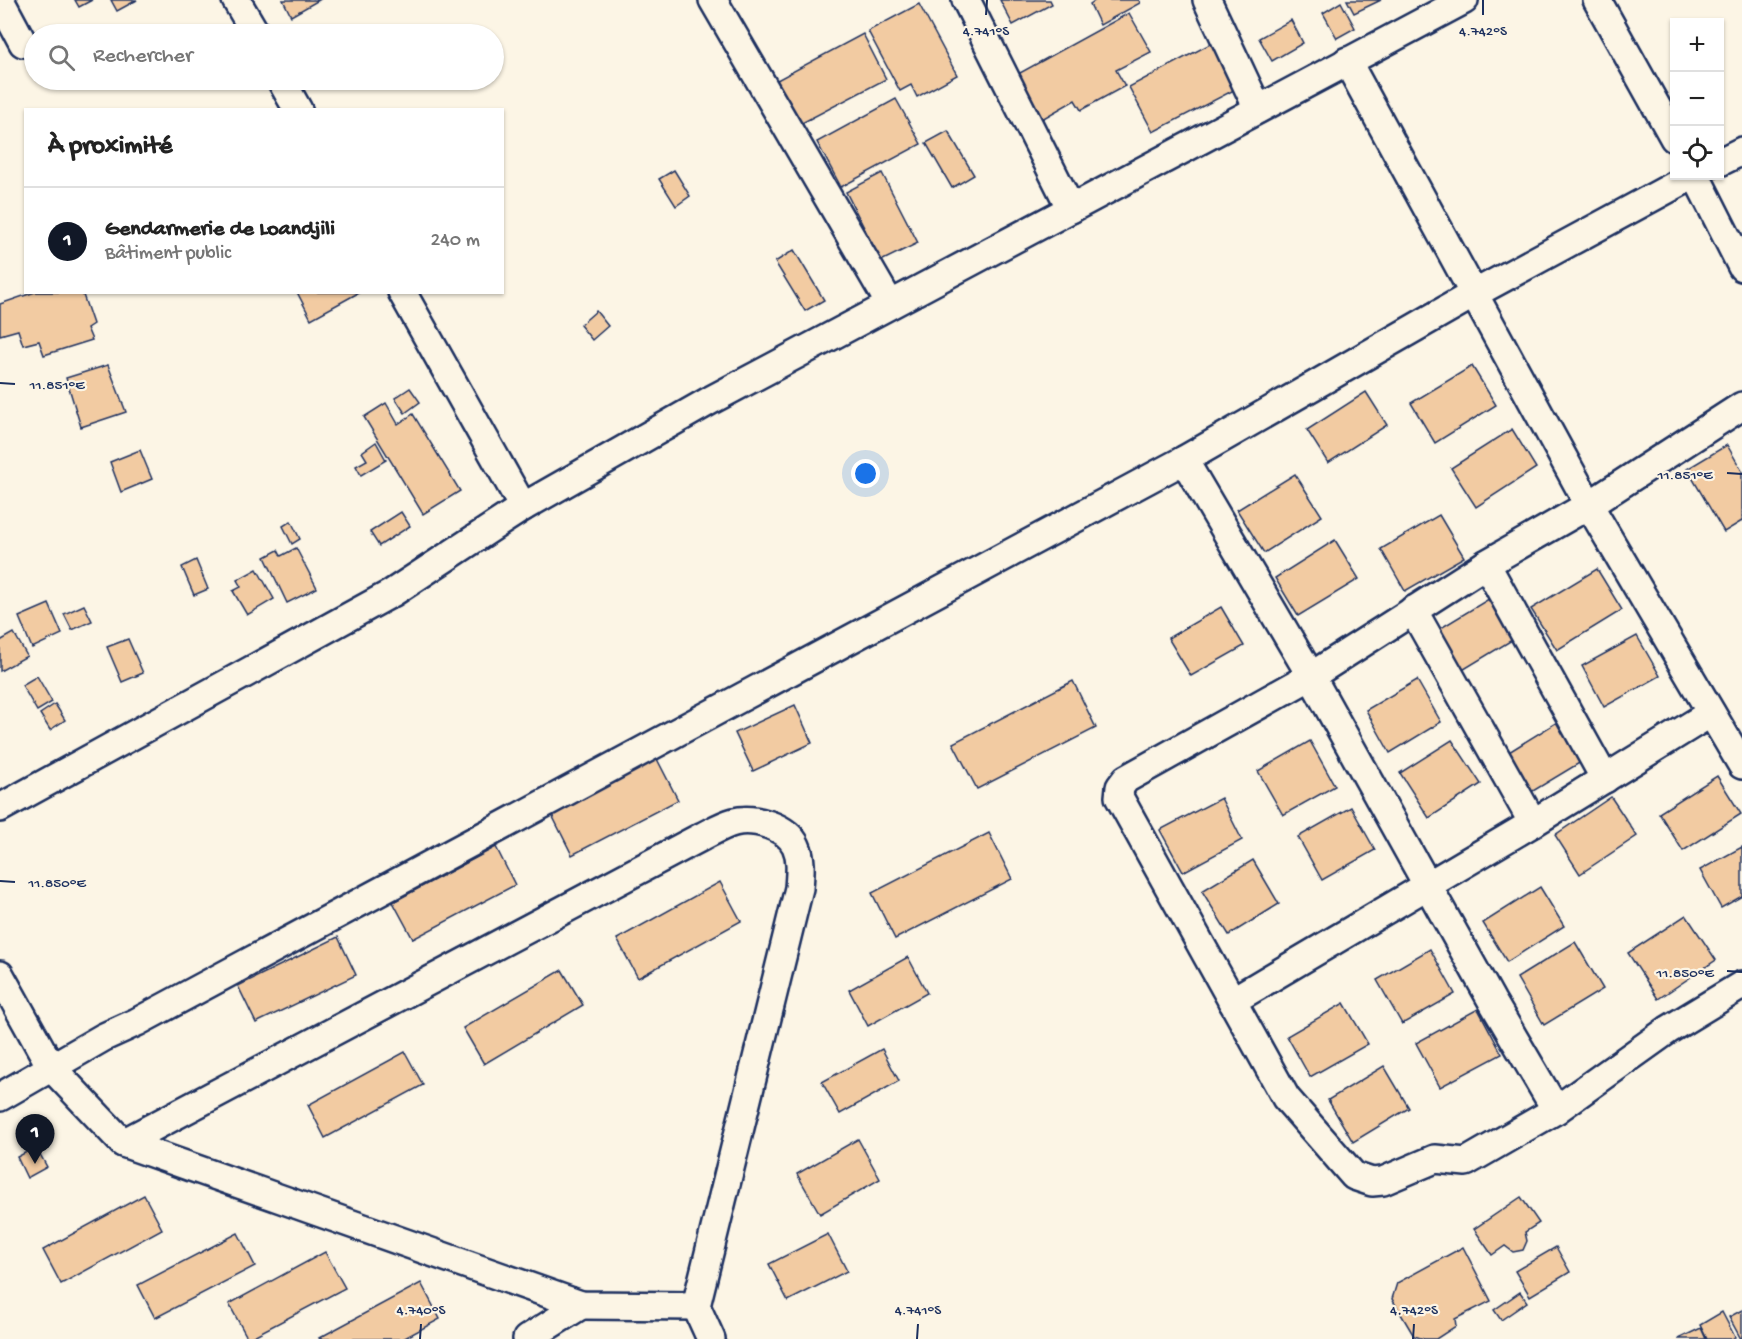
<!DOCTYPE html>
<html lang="fr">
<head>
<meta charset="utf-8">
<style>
  body { margin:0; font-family:"Gochi Hand",sans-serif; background:#f6f6f6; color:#222 }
  .controls { position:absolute; right:18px; top:18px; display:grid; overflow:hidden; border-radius:0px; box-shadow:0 2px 4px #0004 }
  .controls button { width:54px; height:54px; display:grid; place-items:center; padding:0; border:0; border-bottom:2px solid #e0e0e0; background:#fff; color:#222; font:30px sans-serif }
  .you { position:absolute; left:866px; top:474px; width:21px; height:21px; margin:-15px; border:4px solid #fff; border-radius:50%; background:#1a73e8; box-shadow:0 0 0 9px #1a73e833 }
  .badge { display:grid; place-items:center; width:39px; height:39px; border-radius:50%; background:#111827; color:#fff; font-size:20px; font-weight:700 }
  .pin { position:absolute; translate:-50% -50px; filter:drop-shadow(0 2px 3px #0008) }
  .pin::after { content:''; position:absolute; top:32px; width:21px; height:18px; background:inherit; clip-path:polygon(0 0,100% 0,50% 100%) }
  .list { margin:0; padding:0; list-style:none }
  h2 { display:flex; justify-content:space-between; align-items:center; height:78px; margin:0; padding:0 24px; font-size:26px }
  h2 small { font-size:20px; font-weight:400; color:#767676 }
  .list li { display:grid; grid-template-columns:39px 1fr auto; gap:18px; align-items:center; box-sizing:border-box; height:108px; padding:0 24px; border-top:2px solid #e0e0e0 }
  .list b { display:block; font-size:22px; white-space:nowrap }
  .list p { margin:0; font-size:20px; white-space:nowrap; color:#767676 }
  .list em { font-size:20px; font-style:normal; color:#767676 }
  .icon { flex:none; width:33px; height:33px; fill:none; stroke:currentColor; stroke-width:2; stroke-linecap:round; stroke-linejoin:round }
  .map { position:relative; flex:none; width:1742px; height:1339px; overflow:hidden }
  .search { position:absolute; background:#fff; box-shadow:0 2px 4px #0004; left:24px; top:24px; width:480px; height:66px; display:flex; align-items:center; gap:15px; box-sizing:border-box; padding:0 21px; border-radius:33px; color:#767676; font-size:22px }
  .panel { position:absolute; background:#fff; box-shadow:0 2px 4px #0004; left:24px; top:108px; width:480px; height:186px; border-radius:0px }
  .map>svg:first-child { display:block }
</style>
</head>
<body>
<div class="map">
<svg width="1742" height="1339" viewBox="0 0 1742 1339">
  <rect width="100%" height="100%" fill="#fcf5e5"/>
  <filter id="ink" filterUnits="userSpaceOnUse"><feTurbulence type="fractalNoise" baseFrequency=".0167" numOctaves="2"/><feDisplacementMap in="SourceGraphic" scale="12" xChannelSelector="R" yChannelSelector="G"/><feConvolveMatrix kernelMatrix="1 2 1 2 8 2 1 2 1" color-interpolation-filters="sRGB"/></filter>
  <g filter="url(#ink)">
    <!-- building -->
    <g fill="#f2cba2" stroke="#1b2f5e" stroke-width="1.5">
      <path d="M75,0H92L79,7Z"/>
      <path d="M111,0H137L117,11Z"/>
      <path d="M283,0H319L291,16Z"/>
      <path d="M1000,0H1050L1052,4L1013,25Z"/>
      <path d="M1096,0H1139L1140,3L1100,25L1090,4Z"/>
      <path d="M1347,0H1381L1354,13Z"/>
      <path d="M1341,2L1355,28L1337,38L1323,13Z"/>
      <path d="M919,4L957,75L917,97L911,85L900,91L868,31Z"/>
      <path d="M1129,13L1151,52L1116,70L1125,86L1081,110L1075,100L1042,119L1018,74Z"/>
      <path d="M1291,20L1303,43L1272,61L1259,38Z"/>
      <path d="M863,34L886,79L800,124L777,80Z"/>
      <path d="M1212,43L1236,89L1153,132L1129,87Z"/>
      <path d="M896,99L921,144L841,187L817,142Z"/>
      <path d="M948,131L974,175L952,188L926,143Z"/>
      <path d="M674,170L690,196L676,206L659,179Z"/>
      <path d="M882,173L918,243L881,261L846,192Z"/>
      <path d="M794,250L824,300L805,311L775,262Z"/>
      <path d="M35,292H82L93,324L87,328L92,340L44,355L39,341L23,345L18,330L0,335V304Z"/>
      <path d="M297,292H360L311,319Z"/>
      <path d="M596,311L608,326L592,340L580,325Z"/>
      <path d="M108,365L126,412L81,427L66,378Z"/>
      <path d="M1472,366L1496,405L1435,443L1411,403Z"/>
      <path d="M410,388L420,402L405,413L395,398Z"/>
      <path d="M1366,392L1387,425L1328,463L1307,430Z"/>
      <path d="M386,403L398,424L413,414L460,491L423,514L364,417Z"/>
      <path d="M1512,429L1536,468L1476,507L1451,468Z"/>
      <path d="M376,442L386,460L361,475L356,466L367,460L362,452Z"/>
      <path d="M1727,445L1742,471V521L1724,532L1687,469Z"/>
      <path d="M140,450L152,479L121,492L110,462Z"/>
      <path d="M1295,474L1322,516L1264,553L1237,510Z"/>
      <path d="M401,512L410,526L379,546L370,532Z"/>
      <path d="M1439,515L1464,557L1405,591L1381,549Z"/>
      <path d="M291,521L300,539L292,544L283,526Z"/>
      <path d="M1335,540L1359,579L1298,616L1275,578Z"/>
      <path d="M296,548L317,588L287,603L265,557L278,550L281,556Z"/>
      <path d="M196,560L208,589L194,595L182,567Z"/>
      <path d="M257,569L274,599L247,615L233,591L241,587L237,580Z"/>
      <path d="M1597,569L1622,610L1557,650L1531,609Z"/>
      <path d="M1492,597L1517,637L1461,671L1436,631Z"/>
      <path d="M49,604L62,634L32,648L19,617Z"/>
      <path d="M84,605L92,621L72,630L64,614Z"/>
      <path d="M1221,607L1244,646L1191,676L1168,638Z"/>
      <path d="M14,633L27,656L0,671V641Z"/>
      <path d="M1637,636L1660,676L1604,707L1582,666Z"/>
      <path d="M128,639L143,673L122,682L107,647Z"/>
      <path d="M37,676L52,702L37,711L22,685Z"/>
      <path d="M1417,680L1441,722L1390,753L1366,710Z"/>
      <path d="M1073,681L1096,728L977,789L953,743Z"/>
      <path d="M55,704L65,720L50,730L40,714Z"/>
      <path d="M795,705L812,743L753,771L735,733Z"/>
      <path d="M1562,719L1586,759L1528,794L1504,755Z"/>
      <path d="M1452,740L1481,784L1429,818L1400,773Z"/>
      <path d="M1310,741L1335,786L1283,815L1258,771Z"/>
      <path d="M657,759L678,800L572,855L551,813Z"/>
      <path d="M1717,776L1741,814L1683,851L1659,813Z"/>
      <path d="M1611,797L1637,836L1580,874L1555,835Z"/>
      <path d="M1221,798L1242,840L1183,872L1160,830Z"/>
      <path d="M1351,807L1375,850L1322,880L1298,837Z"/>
      <path d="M989,833L1012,879L895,939L872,893Z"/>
      <path d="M496,847L515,885L413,939L393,902Z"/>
      <path d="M1742,847V896L1721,908L1700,870Z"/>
      <path d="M1253,860L1279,904L1229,935L1202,891Z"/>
      <path d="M720,882L741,921L638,978L617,939Z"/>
      <path d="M1540,887L1564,926L1507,962L1483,923Z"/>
      <path d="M1686,915L1716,960L1658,999L1628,953Z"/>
      <path d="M338,937L356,975L256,1023L238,986Z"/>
      <path d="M1575,942L1603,989L1544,1025L1517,978Z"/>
      <path d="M1430,949L1455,994L1402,1024L1377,980Z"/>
      <path d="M908,957L927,993L868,1026L849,990Z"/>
      <path d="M562,970L583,1005L484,1064L463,1028Z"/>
      <path d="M1344,1003L1368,1044L1310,1077L1287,1036Z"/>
      <path d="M1478,1009L1502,1054L1440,1087L1416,1043Z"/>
      <path d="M882,1049L899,1081L840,1114L822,1082Z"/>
      <path d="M405,1052L423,1085L325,1138L308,1105Z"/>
      <path d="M1384,1066L1409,1108L1353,1142L1328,1100Z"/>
      <path d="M858,1139L880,1179L820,1214L797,1174Z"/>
      <path d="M36,1147L47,1167L27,1178L17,1157Z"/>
      <path d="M144,1195L162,1229L61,1284L43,1250Z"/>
      <path d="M1521,1197L1539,1223L1525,1232L1527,1241L1523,1250L1513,1252L1505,1246L1492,1255L1474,1229Z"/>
      <path d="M238,1233L255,1266L155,1318L138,1285Z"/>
      <path d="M828,1234L847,1271L788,1301L769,1264Z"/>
      <path d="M1463,1247L1491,1301L1455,1319L1456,1326L1436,1339H1424L1414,1336L1392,1299L1397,1283Z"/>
      <path d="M1556,1247L1570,1272L1530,1296L1515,1271Z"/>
      <path d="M325,1252L345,1288L248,1339L229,1304Z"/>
      <path d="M421,1283L440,1319L403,1339H320L319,1338Z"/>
      <path d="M1520,1292L1527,1302L1501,1320L1494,1310Z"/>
      <path d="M1742,1310V1339H1741L1729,1317Z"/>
      <path d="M1722,1312L1735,1337L1732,1339H1707L1700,1325Z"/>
      <path d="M1701,1328L1706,1339H1678Z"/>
    </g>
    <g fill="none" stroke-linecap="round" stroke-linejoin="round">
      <!-- street casing -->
      <g stroke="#1b2f5e" stroke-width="32">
        <g id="street">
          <path d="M0,0L23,43"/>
          <path d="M236,0L256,34"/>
          <path d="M713,0L890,304"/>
          <path d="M966,0L1071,209"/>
          <path d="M1207,0L1258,109"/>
          <path d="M1597,0L1674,138"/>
          <path d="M1347,61L1589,505L1742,765"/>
          <path d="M281,80L298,110"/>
          <path d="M1720,162L1742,151"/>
          <path d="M1696,176L1742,267"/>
          <path d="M402,292L523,507"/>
          <path d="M1742,406L1589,505L1486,564L1311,676L1126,779L1120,787L1119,797L1286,1098L1354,1176L1372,1182L1383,1181L1435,1159L1466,1162L1556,1110L1668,1030L1742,985"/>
          <path d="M1184,460L1311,676L1492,1001L1556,1110"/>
          <path d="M1486,564L1605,779"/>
          <path d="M1413,610L1533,823"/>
          <path d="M0,808L392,593L523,507L711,400L1464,0"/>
          <path d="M0,975L51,1067L123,1143L581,1305L696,1306"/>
          <path d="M1232,1001L1533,823L1711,713"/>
          <path d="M0,1097L104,1037L137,1022L1184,460L1472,295L1692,176"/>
          <path d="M123,1143L703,836C713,831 723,825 734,822C753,817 787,826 796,846C802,859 800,874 799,888L696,1306L711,1339"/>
          <path d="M527,1339L581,1305"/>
        </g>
      </g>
      <!-- street -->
      <use href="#street" stroke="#fcf5e5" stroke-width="27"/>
    </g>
  </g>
  <!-- ticks -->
  <path fill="none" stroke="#1b2f5e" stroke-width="2" d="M986,15L987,0M1483,15V0M0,383L15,384M1727,473L1742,474M0,881L15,882M1727,971L1742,972M420,1339L421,1324M917,1339L918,1324M1413,1339L1414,1324"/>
  <g font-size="15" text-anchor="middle" fill="#1b2f5e" stroke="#fcf5e5" stroke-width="4.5" stroke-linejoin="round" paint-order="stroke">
    <text x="986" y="35">4.741°S</text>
    <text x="1483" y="35">4.742°S</text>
    <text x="57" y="389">11.851°E</text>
    <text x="1685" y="479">11.851°E</text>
    <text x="57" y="887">11.850°E</text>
    <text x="1685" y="977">11.850°E</text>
    <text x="421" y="1314">4.740°S</text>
    <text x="918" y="1314">4.741°S</text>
    <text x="1414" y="1314">4.742°S</text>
  </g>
</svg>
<div class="controls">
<button>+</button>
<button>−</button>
<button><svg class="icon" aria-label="locate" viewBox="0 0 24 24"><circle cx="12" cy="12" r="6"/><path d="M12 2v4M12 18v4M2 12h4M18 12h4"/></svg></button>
</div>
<div class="you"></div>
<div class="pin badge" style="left:35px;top:1164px">1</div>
<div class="search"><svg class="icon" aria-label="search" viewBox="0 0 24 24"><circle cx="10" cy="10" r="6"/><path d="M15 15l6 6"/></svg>Rechercher</div>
<section class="panel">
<h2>À proximité<small></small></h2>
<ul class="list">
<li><span class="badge">1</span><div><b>Gendarmerie de Loandjili</b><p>Bâtiment public</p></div><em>240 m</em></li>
</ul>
</section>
</div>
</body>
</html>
